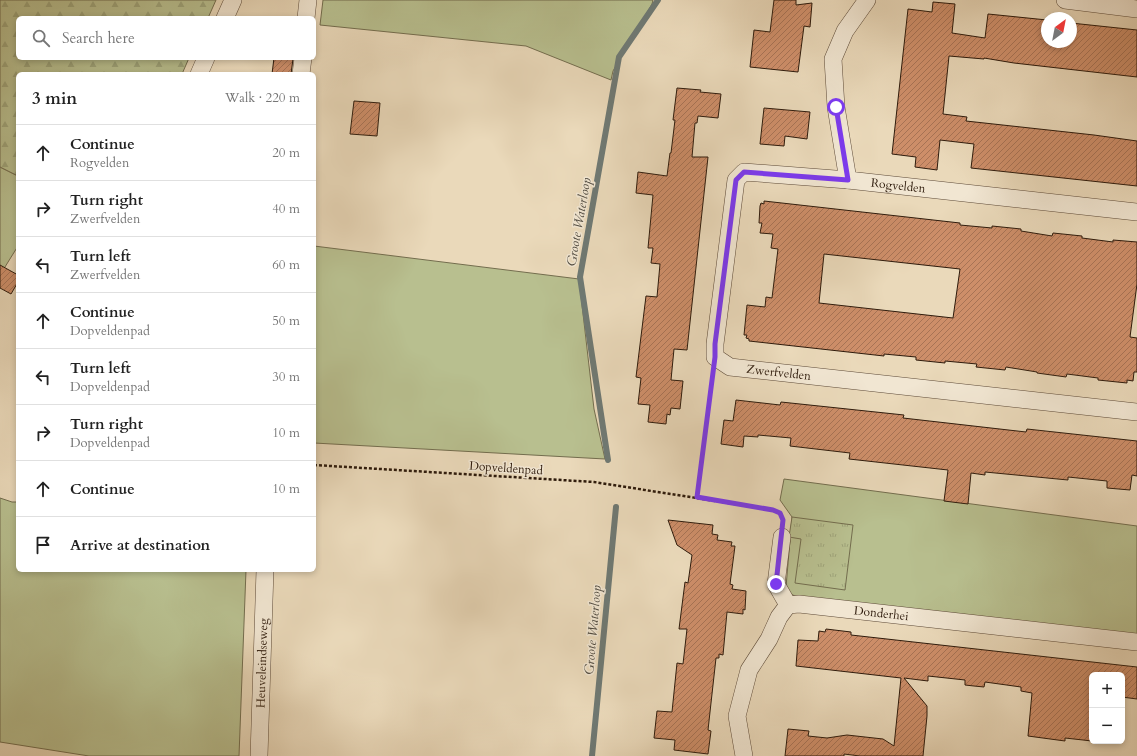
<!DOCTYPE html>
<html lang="en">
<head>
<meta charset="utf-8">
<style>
  body { margin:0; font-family:Cardo,serif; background:#f6f6f6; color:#222 }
  .controls { position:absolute; right:12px; bottom:12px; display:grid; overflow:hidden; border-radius:6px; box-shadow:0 2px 6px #0003 }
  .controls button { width:36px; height:36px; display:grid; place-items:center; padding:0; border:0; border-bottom:1px solid #e0e0e0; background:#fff; color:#222; font:20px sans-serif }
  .compass { position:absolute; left:1041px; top:12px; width:36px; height:36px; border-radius:50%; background:#fff; box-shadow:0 2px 6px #0003; rotate:32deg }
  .stop { position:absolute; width:12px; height:12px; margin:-9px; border:3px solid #7c3aed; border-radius:50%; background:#fff }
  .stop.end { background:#7c3aed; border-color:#fff; box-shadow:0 1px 4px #0008 }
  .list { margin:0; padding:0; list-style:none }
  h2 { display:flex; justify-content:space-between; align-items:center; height:52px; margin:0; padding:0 16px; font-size:17px }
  h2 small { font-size:13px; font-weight:400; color:#767676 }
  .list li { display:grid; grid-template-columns:26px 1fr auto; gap:12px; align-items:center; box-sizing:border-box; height:56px; padding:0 16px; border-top:1px solid #e0e0e0 }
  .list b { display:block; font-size:15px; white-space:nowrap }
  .list p { margin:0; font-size:13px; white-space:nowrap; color:#767676 }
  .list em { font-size:13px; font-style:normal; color:#767676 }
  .icon { flex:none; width:22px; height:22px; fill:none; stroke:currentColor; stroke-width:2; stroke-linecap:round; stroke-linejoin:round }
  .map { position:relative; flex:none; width:1137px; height:756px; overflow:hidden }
  .search { position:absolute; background:#fff; box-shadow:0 2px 6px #0003; left:16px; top:16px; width:300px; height:44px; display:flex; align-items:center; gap:10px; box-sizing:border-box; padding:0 14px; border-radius:6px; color:#767676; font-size:15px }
  .panel { position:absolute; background:#fff; box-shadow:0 2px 6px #0003; left:16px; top:72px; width:300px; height:500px; border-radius:6px }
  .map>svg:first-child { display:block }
</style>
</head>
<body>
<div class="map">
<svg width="1137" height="756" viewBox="0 0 1137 756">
  <defs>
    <pattern id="forest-firs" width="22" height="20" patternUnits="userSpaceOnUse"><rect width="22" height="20" fill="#b8bf8f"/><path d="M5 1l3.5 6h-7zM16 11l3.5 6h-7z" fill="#9ea47a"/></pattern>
    <pattern id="park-tufts" width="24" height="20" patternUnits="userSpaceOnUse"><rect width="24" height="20" fill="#b8bf8f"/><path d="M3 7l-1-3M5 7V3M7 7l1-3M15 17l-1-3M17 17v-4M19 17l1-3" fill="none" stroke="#9ea47a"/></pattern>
    <pattern id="building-hatch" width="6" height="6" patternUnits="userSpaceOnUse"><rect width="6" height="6" fill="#cd8e69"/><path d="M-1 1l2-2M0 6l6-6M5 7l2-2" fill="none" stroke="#a77355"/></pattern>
  </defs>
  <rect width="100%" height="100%" fill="#ead9ba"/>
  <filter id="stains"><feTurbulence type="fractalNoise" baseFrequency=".005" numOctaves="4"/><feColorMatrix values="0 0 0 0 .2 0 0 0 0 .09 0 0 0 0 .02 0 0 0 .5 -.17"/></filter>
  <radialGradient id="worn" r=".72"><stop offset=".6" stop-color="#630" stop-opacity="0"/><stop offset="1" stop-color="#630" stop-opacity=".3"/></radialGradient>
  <!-- grass -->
  <g fill="#b8bf8f" stroke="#736d4e">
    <path d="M323,0H653L652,4L613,71L611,80L526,46L320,25Z"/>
    <path d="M0,167L18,176V246L0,275Z"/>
    <path d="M314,246L579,279L594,409L605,459L314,443Z"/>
    <path d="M784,479L1137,526V635L798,597L790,594L786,587L792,517L780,500Z"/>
    <path d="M0,498L12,502H18V570H246L239,756H89L0,742Z"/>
  </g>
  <!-- forest -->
  <path fill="url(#forest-firs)" stroke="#736d4e" d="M0,0H216L208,18H18V58H189L182,74H18V176L0,167Z"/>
  <!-- park -->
  <path fill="url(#park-tufts)" stroke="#736d4e" d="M792,517L853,525L845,590L795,583L801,539L789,537Z"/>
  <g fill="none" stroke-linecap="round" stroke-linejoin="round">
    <!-- stream -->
    <g stroke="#6f7973" stroke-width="6">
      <path d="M608,460L580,277L619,57L658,0"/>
      <path d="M592,756L616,507"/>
    </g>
  </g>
  <!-- building -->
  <g fill="url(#building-hatch)" stroke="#2e1b0c" fill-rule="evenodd">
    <path d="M774,0H796V5L812,3L810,27L804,26L798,72L750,67L754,30L770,32Z"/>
    <path d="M933,2L955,4L952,33L985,38L988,14L1047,20V42H1071V23L1137,30V77L1014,63L984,58V59L949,56L943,114L967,117L966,121L1094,135L1137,141V186L971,168L974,144L940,140L937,170L915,167L916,157L892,154L908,9L932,12Z"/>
    <path d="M274,58L293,59L291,74H272Z"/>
    <path d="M677,88L701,90L700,92L721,94L718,118L698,116L697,123H695L692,157H708L687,350L674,349L671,380L683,381L680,409L671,408L670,415L667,414L666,424L648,422L650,405L638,404L641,378L636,377L646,296L657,297L660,264L651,263L653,248H648L653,195L636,193L638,172L667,176L670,153H671L675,120H673Z"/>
    <path d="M354,101L380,103L377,136L350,134Z"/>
    <path d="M764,108L810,112L807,139L785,136L784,146L760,144Z"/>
    <path d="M764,201L960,223V225L992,228V226L1021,229V231L1052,236L1053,233L1082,236V238L1113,242V240L1137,242V284L1130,337L1137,338V372H1134L1133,381L1127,380V383L1098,380V378L1067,374L1066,377L1037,373V372L1006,367L1005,370L976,367L977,364L945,361V363L916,360V357L884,354V356L749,341V339L746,338L747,335H744L747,305L765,307L766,297L772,298L778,249L771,248L773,234L760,233L762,223H759L760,206L761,203L764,204ZM824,254L960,269L953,318L819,303Z"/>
    <path d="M0,265L18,275V282L11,294L0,288Z"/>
    <path d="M736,400L780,405L781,402L904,415L903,418L1026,432L1027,429L1137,441V476L1132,475L1130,490L1107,488V481L1068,477V480L985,472V475L971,473L968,504L944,501L948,470L849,459L850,453L790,446L791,438L758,435V437L744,436L743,447L721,444L724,420L733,421Z"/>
    <path d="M668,520L713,525L712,534L718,535L717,540L732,542L731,546H735L730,584L733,585L732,589L746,591L745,610L743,609V614L727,612L723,655L719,654V658H716L708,730L711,731L708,754L674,750L675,740L654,738L657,711L672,712L677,663L683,664L687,629H679L685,582L688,583L692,555L677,545Z"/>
    <path d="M826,629L851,632V635L1137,667V699L1122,697V675H1092V741L1065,738V741L1028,736L1032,693L1021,691V687L985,682L984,687L974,686L965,685V680L928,676V681L904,678L927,706V716L923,756H860L844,754V756H785L788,729L809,731L808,736L827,738L847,735L883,739L894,746L901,678L796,666L798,640L818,641L819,631L825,632Z"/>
  </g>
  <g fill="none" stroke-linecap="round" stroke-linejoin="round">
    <!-- street casing -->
    <g stroke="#5d4a38" stroke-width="18">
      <g id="street">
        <path id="s1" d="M867,0L845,31L833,59L836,107L848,180L1137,212"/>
        <path d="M1065,0L1137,9"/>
        <path d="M225,18L233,0"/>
        <path d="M306,18L308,0"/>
        <path d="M199,74L206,58"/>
        <path d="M301,74L303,58"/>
        <path id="s2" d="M848,180L744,172L736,180L715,344V357L730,367L1137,412"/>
        <path d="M782,537L776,584L788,605"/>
        <path id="s3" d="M259,756L265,570"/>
        <path id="s4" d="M744,756L737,716L749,670L769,639L779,617L788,605L799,604L1137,642"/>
      </g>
    </g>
    <!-- path -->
    <g stroke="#2e1b0c" stroke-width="2.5" stroke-dasharray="3 2" stroke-linecap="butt">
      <path d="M314,465L594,482L773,510L780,513L783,518"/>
      <path d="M697,497L712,379"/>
    </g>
    <!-- street -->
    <use href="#street" stroke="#f1e6d2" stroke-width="17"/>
  </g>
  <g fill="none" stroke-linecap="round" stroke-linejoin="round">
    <!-- route -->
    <path stroke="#7c3aed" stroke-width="5" d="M776,584L783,520L780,513L773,510L697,497L715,357V344L736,180L744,172L848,180L836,107"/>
  </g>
  <g text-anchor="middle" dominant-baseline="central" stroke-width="3" stroke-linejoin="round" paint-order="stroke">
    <!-- street labels -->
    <g font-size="12" fill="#2e1b0c" stroke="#f1e6d2">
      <text stroke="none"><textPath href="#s1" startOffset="241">Rogvelden</textPath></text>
      <text stroke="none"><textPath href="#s2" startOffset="361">Zwerfvelden</textPath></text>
      <text transform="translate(506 468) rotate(4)">Dopveldenpad</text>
      <text stroke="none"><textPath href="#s4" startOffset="258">Donderhei</textPath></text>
      <text stroke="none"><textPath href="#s3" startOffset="93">Heuveleindseweg</textPath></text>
    </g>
    <!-- water labels -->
    <g font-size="13" font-style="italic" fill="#4f4a40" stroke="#f1e6d2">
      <text transform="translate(579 222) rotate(-80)">Groote Waterloop</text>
      <text transform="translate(593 630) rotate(-85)">Groote Waterloop</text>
    </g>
  </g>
  <rect width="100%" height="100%" filter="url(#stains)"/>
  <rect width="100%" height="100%" fill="url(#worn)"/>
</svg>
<div class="controls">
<button>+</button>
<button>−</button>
</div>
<svg class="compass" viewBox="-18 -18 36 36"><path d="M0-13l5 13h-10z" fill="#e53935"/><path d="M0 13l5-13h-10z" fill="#767676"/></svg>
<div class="stop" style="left:836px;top:107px"></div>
<div class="stop end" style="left:776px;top:584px"></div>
<div class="search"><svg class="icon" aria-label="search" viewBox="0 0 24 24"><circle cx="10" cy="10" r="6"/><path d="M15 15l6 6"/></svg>Search here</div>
<section class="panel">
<h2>3 min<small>Walk · 220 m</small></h2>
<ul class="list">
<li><svg class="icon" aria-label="ahead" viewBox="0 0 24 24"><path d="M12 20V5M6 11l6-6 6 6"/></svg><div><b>Continue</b><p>Rogvelden</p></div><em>20 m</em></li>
<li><svg class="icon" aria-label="right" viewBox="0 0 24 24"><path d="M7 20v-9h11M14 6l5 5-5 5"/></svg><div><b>Turn right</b><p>Zwerfvelden</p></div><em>40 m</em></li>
<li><svg class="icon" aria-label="left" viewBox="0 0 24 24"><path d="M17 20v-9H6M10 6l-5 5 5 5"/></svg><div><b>Turn left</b><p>Zwerfvelden</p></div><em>60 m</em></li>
<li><svg class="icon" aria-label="ahead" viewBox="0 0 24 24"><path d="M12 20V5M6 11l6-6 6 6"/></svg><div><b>Continue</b><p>Dopveldenpad</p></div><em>50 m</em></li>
<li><svg class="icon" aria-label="left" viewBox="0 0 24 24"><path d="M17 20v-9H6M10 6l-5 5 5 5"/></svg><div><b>Turn left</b><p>Dopveldenpad</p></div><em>30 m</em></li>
<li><svg class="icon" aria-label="right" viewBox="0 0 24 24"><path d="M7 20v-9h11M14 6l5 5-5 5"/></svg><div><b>Turn right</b><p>Dopveldenpad</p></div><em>10 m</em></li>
<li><svg class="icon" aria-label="ahead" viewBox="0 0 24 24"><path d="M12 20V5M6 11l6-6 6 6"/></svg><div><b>Continue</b></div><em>10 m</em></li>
<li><svg class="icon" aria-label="arrive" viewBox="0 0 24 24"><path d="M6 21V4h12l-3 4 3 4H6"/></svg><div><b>Arrive at destination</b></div></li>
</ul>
</section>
</div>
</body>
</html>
